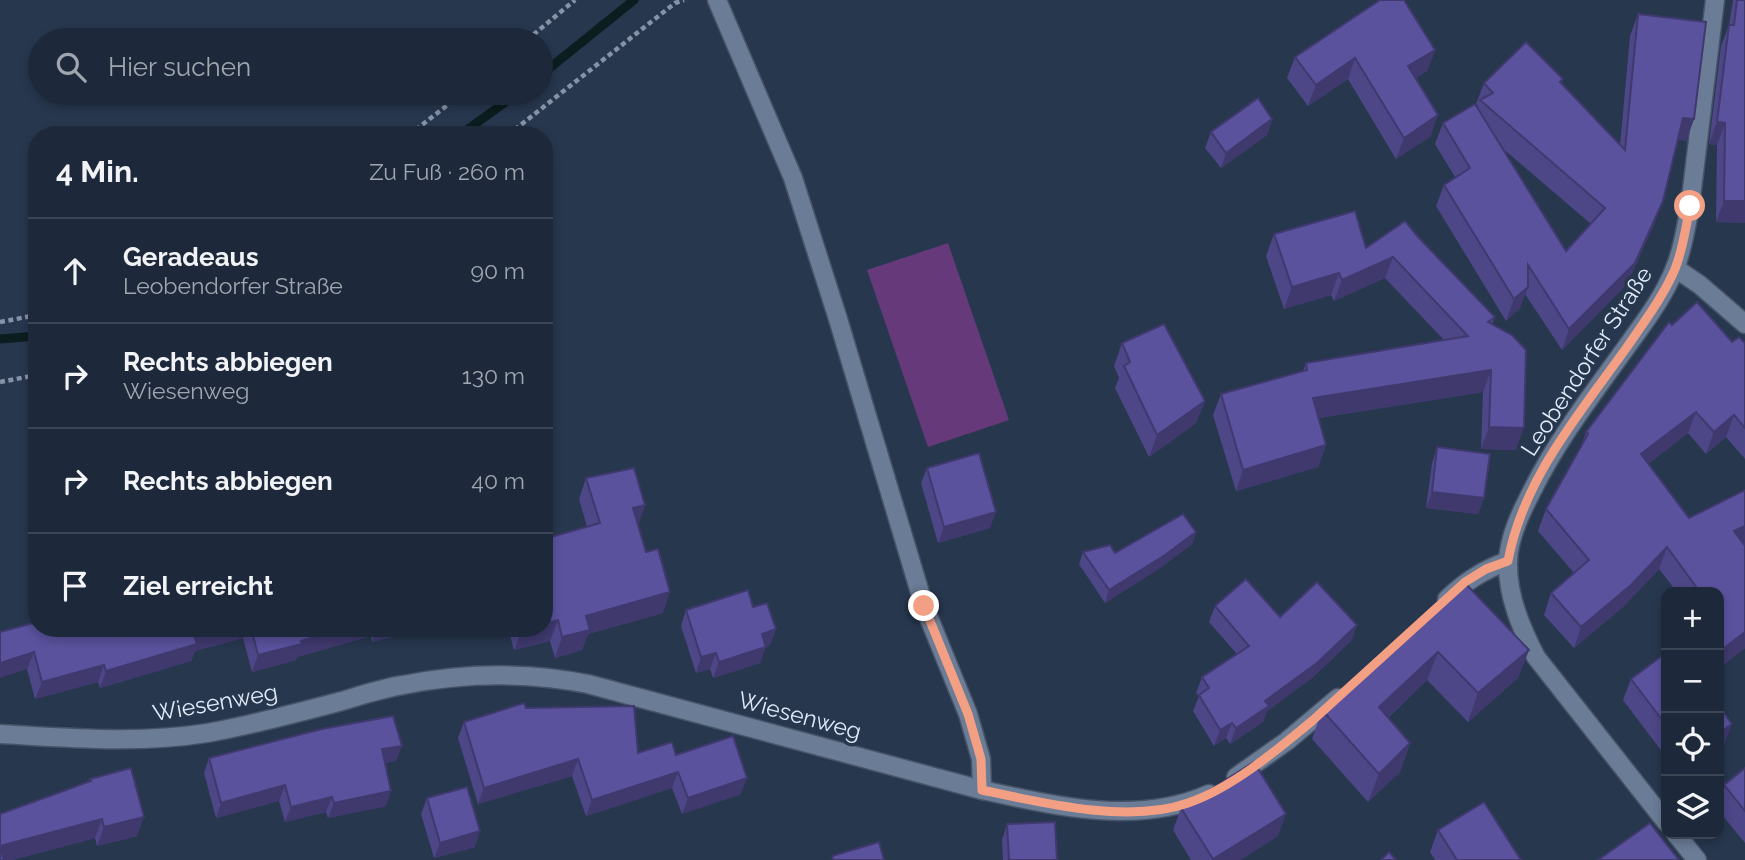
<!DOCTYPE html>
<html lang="de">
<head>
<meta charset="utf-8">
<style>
  body { margin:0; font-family:Raleway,sans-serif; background:#2a3545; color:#f1f3f6 }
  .controls { position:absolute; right:21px; bottom:21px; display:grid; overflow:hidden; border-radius:14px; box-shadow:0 4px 10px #0003 }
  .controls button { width:63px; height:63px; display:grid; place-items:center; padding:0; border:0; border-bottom:2px solid #3b4554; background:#1d293a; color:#f1f3f6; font:35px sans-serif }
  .stop { position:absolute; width:21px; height:21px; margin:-16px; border:5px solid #f39f84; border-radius:50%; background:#fff }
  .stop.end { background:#f39f84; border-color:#fff; box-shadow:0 2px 7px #0008 }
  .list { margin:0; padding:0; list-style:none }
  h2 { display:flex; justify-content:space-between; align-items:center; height:91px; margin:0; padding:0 28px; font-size:30px }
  h2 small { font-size:23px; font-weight:400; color:#a0a6af }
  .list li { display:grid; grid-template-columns:46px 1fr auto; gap:21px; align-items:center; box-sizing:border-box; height:105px; padding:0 28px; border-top:2px solid #3b4554 }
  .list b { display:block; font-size:26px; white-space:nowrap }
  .list p { margin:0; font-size:23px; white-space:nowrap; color:#a0a6af }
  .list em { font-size:23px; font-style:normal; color:#a0a6af }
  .icon { flex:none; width:38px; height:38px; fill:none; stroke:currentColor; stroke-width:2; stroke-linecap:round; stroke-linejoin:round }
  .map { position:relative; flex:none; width:1745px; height:860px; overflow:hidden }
  .search { position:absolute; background:#1d293a; box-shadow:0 4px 10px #0003; left:28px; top:28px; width:525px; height:77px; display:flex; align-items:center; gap:18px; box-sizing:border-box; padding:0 24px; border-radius:38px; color:#a0a6af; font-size:26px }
  .panel { position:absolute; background:#1d293a; box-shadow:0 4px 10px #0003; left:28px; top:126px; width:525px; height:511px; border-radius:28px }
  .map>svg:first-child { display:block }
</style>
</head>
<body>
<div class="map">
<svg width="1745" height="860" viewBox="0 0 1745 860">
  <rect width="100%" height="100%" fill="#27374e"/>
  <!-- green -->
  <path fill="#66397b" d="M948,243L1009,420L928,447L867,270Z"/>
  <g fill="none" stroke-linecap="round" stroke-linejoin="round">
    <!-- stream -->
    <g stroke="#0b1d1e" stroke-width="9">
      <path d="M541,75L634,0"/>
      <path d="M460,135L518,93"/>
      <path d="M0,339L37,336"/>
    </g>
    <!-- minor casing -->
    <g stroke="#465367" stroke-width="21">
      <g id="minor">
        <path d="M717,0L793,178L838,319L924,606L968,714L981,759L982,790"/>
        <path d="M1675,268L1700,285L1745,324"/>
        <path d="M1447,599C1466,581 1483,570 1508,561"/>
        <path d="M0,734C69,738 139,744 207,733C252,725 297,713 342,701C362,695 383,688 403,685C464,673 528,672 588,684L982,790C1056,806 1137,826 1209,794"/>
        <path d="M1236,777L1287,741L1338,698"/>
      </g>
    </g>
    <!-- secondary casing -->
    <g stroke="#465367" stroke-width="21">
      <g id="secondary">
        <path d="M1666,822L1536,657C1521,628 1507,595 1508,561C1509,537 1521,512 1532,491C1557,440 1592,395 1625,349C1643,324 1664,297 1675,268C1683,249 1686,227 1690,206L1715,0"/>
        <path d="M1676,834L1697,860"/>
      </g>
    </g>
    <!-- path -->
    <g stroke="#8693a6" stroke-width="4.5" stroke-dasharray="5 3.5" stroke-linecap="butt">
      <path d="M527,40L575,0"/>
      <path d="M409,135L463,93"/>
      <path d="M508,135L675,3L684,0"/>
      <path d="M0,322L37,315"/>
      <path d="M0,382L37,375"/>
    </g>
    <!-- minor -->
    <use href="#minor" stroke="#6a7c96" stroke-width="18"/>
    <!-- secondary -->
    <use href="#secondary" stroke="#6a7c96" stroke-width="18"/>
  </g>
  <!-- wall -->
  <g fill="#4d4787" fill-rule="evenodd">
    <path d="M1733,0H1745V223L1716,222L1717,145L1709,144L1721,46L1729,25Z"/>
    <path d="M1638,14L1694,119L1686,141L1678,139L1655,222L1627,284L1562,350L1525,294L1520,308L1506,321L1436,206L1444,185L1455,177L1435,144L1443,123L1477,108L1478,106L1476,104L1484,83L1563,79L1562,83L1620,145L1630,36ZM1501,147L1591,224L1566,251Z"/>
    <path d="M1435,50L1427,71L1416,78L1431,136L1396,159L1348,79L1308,106L1287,78L1295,57Z"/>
    <path d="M1272,119L1267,135L1221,168L1205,148L1211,132Z"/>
    <path d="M1274,234L1366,248L1419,238L1495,317L1492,324L1516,450L1481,449L1483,392L1319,418L1326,445L1318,467L1236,491L1213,415L1221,394L1303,371L1306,363L1444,340L1385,278L1334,301L1331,295L1284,309L1266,256Z"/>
    <path d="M1672,325L1732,342L1745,343V459L1726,437L1706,454L1688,433L1648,464L1689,518L1745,490V543L1744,544L1745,546V648L1719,668V592H1677L1659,569L1623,607L1574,648L1544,615L1551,593L1574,573L1538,531L1546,509L1581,447L1586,432Z"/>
    <path d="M1122,343L1205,401L1196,423L1149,457L1115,388L1119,378L1114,366Z"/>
    <path d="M1437,447L1484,498L1478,514L1426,508L1432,463Z"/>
    <path d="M927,468L990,528L938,543L921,483Z"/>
    <path d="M586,478L645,505L638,525L663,613L588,634L582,650L555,658L550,641L514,650L508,628H544L587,527L579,499Z"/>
    <path d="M1196,532L1192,544L1160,568L1105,603L1079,564L1083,552L1115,553Z"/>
    <path d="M1463,581L1529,650L1518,678L1468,722L1427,680L1388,718L1410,743L1400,772L1368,802L1312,739L1322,710Z"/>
    <path d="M1215,606L1280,617L1352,640L1312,678L1267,711L1263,722L1230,744L1226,738L1214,746L1193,711L1199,696L1196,693L1202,677L1237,654L1209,622Z"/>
    <path d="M753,607L776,629L770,645L765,647L760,663L713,678L710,669L696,673L681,626L686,610Z"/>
    <path d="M37,622L122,636L157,628H429L418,632V630L372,642L371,636L297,657L296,660L252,672L243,638L195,651L191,661L100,688L98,682L35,699L27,669Z"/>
    <path d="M1666,653V757L1623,700L1631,679Z"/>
    <path d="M526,708L638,753L676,755L741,794L682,814L672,788L586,816L572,776L478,804L458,738L464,722Z"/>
    <path d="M209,758L396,761L385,763L386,806L328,818L326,812L285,822L279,801L216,818L204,773Z"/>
    <path d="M1745,768V843L1719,811V800L1724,785Z"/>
    <path d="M90,779L137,836L97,846L95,838L12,860H0L89,782Z"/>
    <path d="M427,798L475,847L434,858L421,814Z"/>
    <path d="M1181,808L1278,836L1240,860H1191L1173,830Z"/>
    <path d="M1007,824L1057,860H1003L1002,840Z"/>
    <path d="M1438,830L1521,860H1435L1430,852Z"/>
  </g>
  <!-- shaded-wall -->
  <g fill="#3f396e">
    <path d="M1435,50L1427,71L1401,87L1408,66Z"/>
    <path d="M1355,58L1348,79L1308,106L1316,85Z"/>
    <path d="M1438,115L1431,136L1396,159L1404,138Z"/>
    <path d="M1683,118L1694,119L1686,141L1676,139Z"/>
    <path d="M1272,119L1267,135L1221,168L1226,153Z"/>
    <path d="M1717,122L1725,123L1717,145L1709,144Z"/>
    <path d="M1663,201L1655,222L1627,284L1562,350L1569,329Z"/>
    <path d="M1724,201H1745V223L1716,222Z"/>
    <path d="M1393,257L1385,278L1334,301L1342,280Z"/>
    <path d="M1339,273L1331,295L1284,309L1292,287Z"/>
    <path d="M1528,287L1520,308L1506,321L1514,299Z"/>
    <path d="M1491,370L1483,392L1306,420L1313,398Z"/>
    <path d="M1205,401L1196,423L1149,457L1157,435Z"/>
    <path d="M1696,412L1688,433L1633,476L1641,454Z"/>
    <path d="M1734,415L1726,437L1706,454L1714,432Z"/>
    <path d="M1489,427L1524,428L1516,450L1481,449Z"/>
    <path d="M1326,445L1318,467L1236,491L1243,470Z"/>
    <path d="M1432,492L1484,498L1478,514L1426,508Z"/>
    <path d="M645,505L638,526L633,508Z"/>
    <path d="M996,512L990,528L938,543L944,527Z"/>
    <path d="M1745,526V543L1726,553L1734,531Z"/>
    <path d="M1196,532L1192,544L1160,568L1105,603L1109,590Z"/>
    <path d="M1667,547L1659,569L1623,607L1574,648L1581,627Z"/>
    <path d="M670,592L663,613L588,634L582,650L555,658L562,637L586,616Z"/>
    <path d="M558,620L550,641L514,650L522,630L528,628H544V624Z"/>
    <path d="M1357,625L1352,640L1312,678L1267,711L1263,722L1230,744L1236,728L1265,701Z"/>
    <path d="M222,628H246L243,638L195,651L191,661L100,688L106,671L194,636Z"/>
    <path d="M346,628H374L371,636L297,657L296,660L252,672L258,655L301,641Z"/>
    <path d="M377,628H418V630L372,642Z"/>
    <path d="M420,628H429L418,632Z"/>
    <path d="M776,629L770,645L756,650L762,634Z"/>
    <path d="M1745,632V648L1719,668V652Z"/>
    <path d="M766,647L760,663L713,678L719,662Z"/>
    <path d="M1529,650L1518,678L1468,722L1478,693Z"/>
    <path d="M34,652L27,669L0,678V663Z"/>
    <path d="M1438,652L1427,680L1368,736L1379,707Z"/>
    <path d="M716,653L710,669L696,673L701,657Z"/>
    <path d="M104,665L98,682L35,699L42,682Z"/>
    <path d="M1232,723L1226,738L1214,746L1220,730Z"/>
    <path d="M1732,724L1724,745L1719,749V733Z"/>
    <path d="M1410,743L1400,772L1368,802L1379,774Z"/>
    <path d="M402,746L396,761L376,764L382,749Z"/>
    <path d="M578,759L572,776L478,804L484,788Z"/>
    <path d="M678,772L672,788L586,816L592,800Z"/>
    <path d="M747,778L741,794L682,814L688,798Z"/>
    <path d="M285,785L279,801L216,818L221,803Z"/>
    <path d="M391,791L386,806L328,818L334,803Z"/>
    <path d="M332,797L326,812L285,822L291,807Z"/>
    <path d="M1286,814L1278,836L1240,860H1212Z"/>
    <path d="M144,817L137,836L97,846L104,827Z"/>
    <path d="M102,819L95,838L12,860H0V846Z"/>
    <path d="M480,831L475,847L434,858L440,843Z"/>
  </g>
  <!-- building -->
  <g fill="#5a529d" stroke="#3f396e" stroke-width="2">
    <path d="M1380,0H1404L1435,50L1408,66L1438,115L1404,138L1355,58L1316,85L1295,57Z"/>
    <path d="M1737,0H1745V201H1724L1725,123L1717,122L1729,25H1734Z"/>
    <path d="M1638,14L1706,22L1694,119L1683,118L1663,201L1635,263L1569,329L1528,265V287L1514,299L1444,185L1470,168L1443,123L1475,104L1566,251L1605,208L1480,100L1493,93L1484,83L1526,42L1563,79L1560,82L1625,150Z"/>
    <path d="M1258,98L1272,119L1226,153L1211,132Z"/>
    <path d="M1355,211L1366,248L1405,221L1419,238L1495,317L1488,322L1512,335L1526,350L1524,428L1489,427L1491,370L1313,398L1326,445L1243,470L1221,394L1307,370L1306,363L1468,336L1393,257L1342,280L1339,273L1292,287L1274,234Z"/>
    <path d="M1697,302L1732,342L1739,337L1745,343V428L1734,415L1714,432L1696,412L1641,454L1689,518L1745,490V526L1734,531L1745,546V632L1719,652V592H1700L1667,547L1631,585L1581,627L1551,593L1589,560L1546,509L1588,434L1586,432L1669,322L1672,325Z"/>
    <path d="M1164,324L1205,401L1157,435L1124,366L1130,362L1122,343Z"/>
    <path d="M1437,447L1490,454L1484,498L1432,492Z"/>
    <path d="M979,453L996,512L944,527L927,468Z"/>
    <path d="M634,468L645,505L633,508L646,552L658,549L670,592L586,616L590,630L562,637L558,620L544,624V539L600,523L586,478Z"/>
    <path d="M1183,514L1196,532L1165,555L1109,590L1083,552L1110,545L1115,553Z"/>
    <path d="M1246,579L1280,617L1317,582L1357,625L1317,663L1265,701L1269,706L1236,728L1232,723L1220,730L1199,695L1209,688L1202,677L1249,646L1215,606Z"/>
    <path d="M1463,581L1529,650L1478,693L1438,652L1379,707L1410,743L1379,774L1322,710Z"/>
    <path d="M748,590L753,607L767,603L776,629L762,634L766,647L719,662L716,653L701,657L686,610Z"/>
    <path d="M37,622V628H120L122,636L157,628H222L194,636L197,644L106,671L104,665L42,682L34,652L0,663V632Z"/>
    <path d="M251,628H346L301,641L302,644L258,655Z"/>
    <path d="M1666,653V725L1631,679Z"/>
    <path d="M524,703L526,708L634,706L638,753L672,742L676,755L733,736L747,778L688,798L678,772L592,800L578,759L484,788L464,722Z"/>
    <path d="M1719,706L1732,724L1719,733Z"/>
    <path d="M393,716L402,746L382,749L391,791L334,803L332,797L291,807L285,785L221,803L209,758L322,729Z"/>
    <path d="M1254,762L1286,814L1213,859L1181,808Z"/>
    <path d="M131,768L144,817L104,827L102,819L0,846V814L91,781L90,779Z"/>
    <path d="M1745,768V811L1724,785Z"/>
    <path d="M467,787L480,831L440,843L427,798Z"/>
    <path d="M1484,802L1521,860H1457L1438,830Z"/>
    <path d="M1055,822L1057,860H1009L1007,824Z"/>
    <path d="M1650,823L1679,860H1598Z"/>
    <path d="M879,842L884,860H833L832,856Z"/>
    <path d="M0,847L4,860H0Z"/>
    <path d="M1389,852L1396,860H1381Z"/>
  </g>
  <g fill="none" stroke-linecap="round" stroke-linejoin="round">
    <!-- route -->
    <path stroke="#f39f84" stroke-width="9" d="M924,606L968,714L981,759L982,790C1042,803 1129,824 1188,803C1232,788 1277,750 1312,721L1465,582L1486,569L1508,561C1523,479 1580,413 1627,347C1644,322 1663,297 1675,269C1683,249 1686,227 1690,206"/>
  </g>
  <g text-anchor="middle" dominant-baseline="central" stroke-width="7" stroke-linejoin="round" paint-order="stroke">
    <!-- street labels -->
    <g font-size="23" fill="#e1ebfa" stroke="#27374e">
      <text transform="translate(1586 361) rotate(-57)">Leobendorfer Straße</text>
      <text transform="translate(215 702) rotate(-10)">Wiesenweg</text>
      <text transform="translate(800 715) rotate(15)">Wiesenweg</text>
    </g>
  </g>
</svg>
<div class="controls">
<button>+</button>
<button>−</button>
<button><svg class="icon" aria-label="locate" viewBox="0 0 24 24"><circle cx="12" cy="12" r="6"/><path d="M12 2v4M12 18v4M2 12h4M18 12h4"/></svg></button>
<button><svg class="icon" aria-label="layers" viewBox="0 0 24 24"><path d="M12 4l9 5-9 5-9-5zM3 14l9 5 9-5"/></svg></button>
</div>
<div class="stop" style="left:1690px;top:206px"></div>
<div class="stop end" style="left:924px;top:606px"></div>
<div class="search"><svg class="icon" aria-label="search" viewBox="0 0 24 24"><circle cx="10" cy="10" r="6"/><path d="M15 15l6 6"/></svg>Hier suchen</div>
<section class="panel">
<h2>4 Min.<small>Zu Fuß · 260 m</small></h2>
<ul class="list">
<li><svg class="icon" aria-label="ahead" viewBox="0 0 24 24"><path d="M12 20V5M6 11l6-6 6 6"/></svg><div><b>Geradeaus</b><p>Leobendorfer Straße</p></div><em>90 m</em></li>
<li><svg class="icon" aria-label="right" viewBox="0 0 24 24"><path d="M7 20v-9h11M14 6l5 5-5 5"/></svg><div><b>Rechts abbiegen</b><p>Wiesenweg</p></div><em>130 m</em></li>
<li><svg class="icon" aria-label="right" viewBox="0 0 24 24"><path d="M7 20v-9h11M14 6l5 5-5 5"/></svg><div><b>Rechts abbiegen</b></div><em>40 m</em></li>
<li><svg class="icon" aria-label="arrive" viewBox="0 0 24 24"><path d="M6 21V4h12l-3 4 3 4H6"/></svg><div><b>Ziel erreicht</b></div></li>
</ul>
</section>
</div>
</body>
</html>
